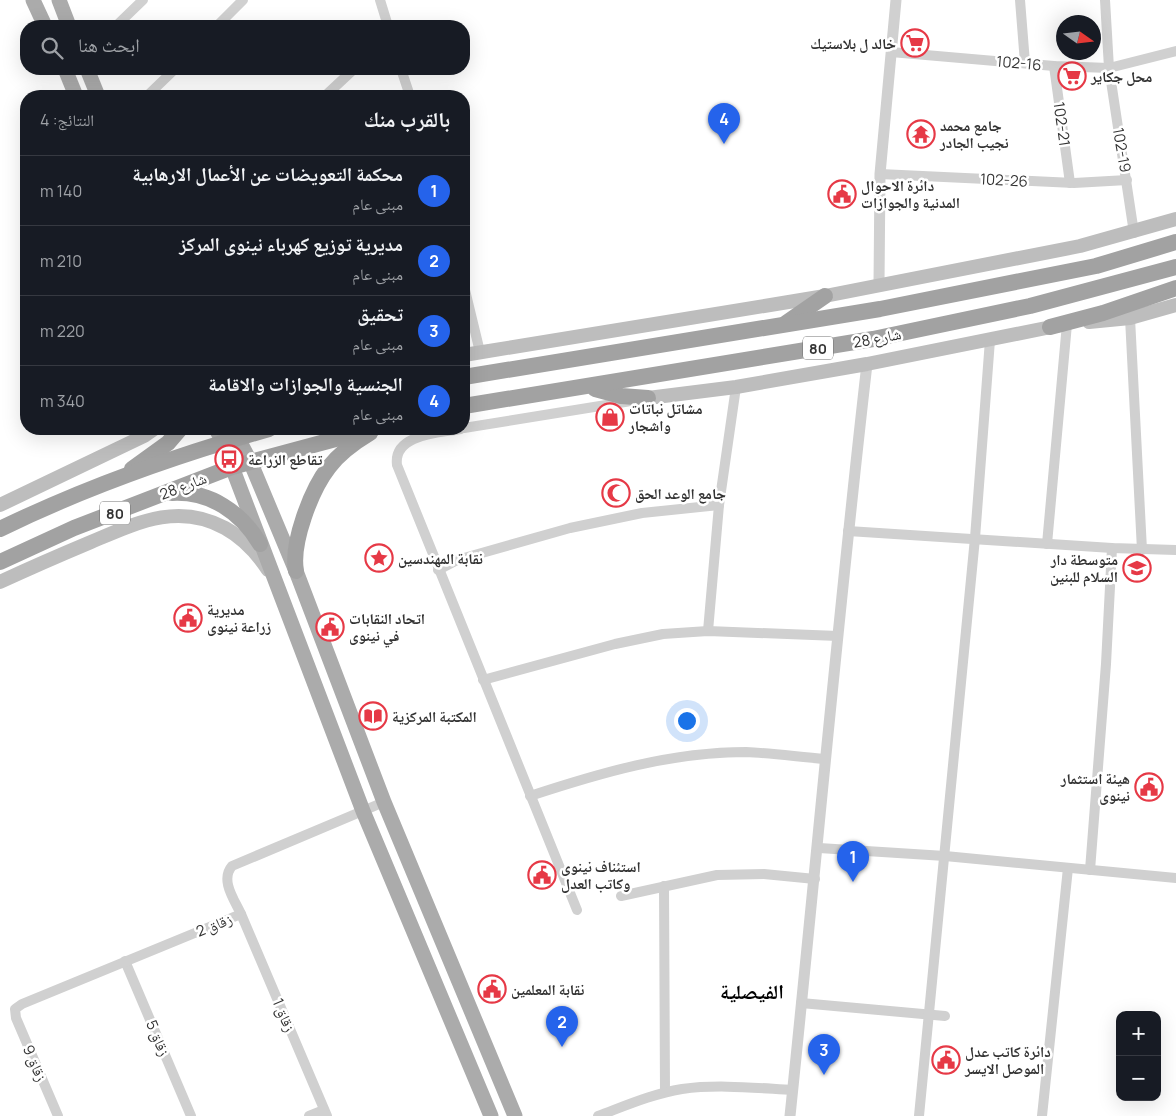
<!DOCTYPE html>
<html lang="ar">
<head>
<meta charset="utf-8">
<style>
  body { margin:0; font-family:Manrope,"Noto Naskh Arabic",sans-serif; background:#242831; color:#f1f3f6; direction:rtl }
  .controls { position:absolute; right:15px; bottom:15px; display:grid; overflow:hidden; border-radius:10px; box-shadow:0 5px 20px #0002 }
  .controls button { width:45px; height:45px; display:grid; place-items:center; padding:0; border:0; border-bottom:1px solid #363941; background:#171b24; color:#f1f3f6; font:25px sans-serif }
  .compass { position:absolute; left:1056px; top:15px; width:45px; height:45px; border-radius:50%; background:#171b24; box-shadow:0 5px 20px #0002; rotate:104deg }
  .you { position:absolute; left:686px; top:720px; width:18px; height:18px; margin:-12px; border:4px solid #fff; border-radius:50%; background:#1a73e8; box-shadow:0 0 0 8px #1a73e833 }
  .badge { display:grid; place-items:center; width:32px; height:32px; border-radius:50%; background:#2563eb; color:#fff; font-size:16px; font-weight:700 }
  .pin { position:absolute; translate:-50% -41px; filter:drop-shadow(0 1px 2px #0008) }
  .pin::after { content:''; position:absolute; top:26px; width:18px; height:15px; background:inherit; clip-path:polygon(0 0,100% 0,50% 100%) }
  .list { margin:0; padding:0; list-style:none }
  h2 { display:flex; justify-content:space-between; align-items:center; height:65px; margin:0; padding:0 20px; font-size:21px }
  h2 small { font-size:16px; font-weight:400; color:#9ea1a6 }
  .list li { display:grid; grid-template-columns:32px 1fr auto; gap:15px; align-items:center; box-sizing:border-box; height:70px; padding:0 20px; border-top:1px solid #363941 }
  .list b { display:block; font-size:19px; white-space:nowrap }
  .list p { margin:0; font-size:16px; white-space:nowrap; color:#9ea1a6 }
  .list em { font-size:16px; font-style:normal; color:#9ea1a6 }
  .icon { flex:none; width:28px; height:28px; fill:none; stroke:currentColor; stroke-width:2; stroke-linecap:round; stroke-linejoin:round }
  .map { position:relative; flex:none; width:1176px; height:1116px; overflow:hidden; direction:ltr }
  .search { position:absolute; background:#171b24; box-shadow:0 5px 20px #0002; left:20px; top:20px; width:450px; height:55px; display:flex; align-items:center; gap:12px; box-sizing:border-box; padding:0 18px; border-radius:20px; color:#9ea1a6; font-size:19px }
  .panel { position:absolute; background:#171b24; box-shadow:0 5px 20px #0002; left:20px; top:90px; width:450px; height:345px; border-radius:20px; direction:rtl }
  .map>svg:first-child { display:block }
</style>
</head>
<body>
<div class="map">
<svg width="1176" height="1116" viewBox="0 0 1176 1116">
  <rect width="100%" height="100%" fill="#fff"/>
  <g fill="none" stroke-linecap="round" stroke-linejoin="round">
    <!-- minor -->
    <g stroke="#d0d0d0" stroke-width="10">
      <path d="M380,0L388,26"/>
      <path d="M1020,0L1025,63"/>
      <path d="M1105,0L1109,68L1134,233"/>
      <path d="M116,26L143,0"/>
      <path d="M217,26L243,0"/>
      <path d="M891,52L1054,66L1109,68L1176,51"/>
      <path d="M1054,66L1070,183"/>
      <path d="M401,69L410,96"/>
      <path d="M147,96L175,69"/>
      <path d="M325,96L354,69"/>
      <path d="M880,174L1074,183L1127,180"/>
      <path d="M464,286L480,352"/>
      <path d="M1130,318L1142,550"/>
      <path d="M464,428L631,401"/>
      <path d="M461,429C439,433 393,434 397,465L577,910"/>
      <path d="M848,531L1112,548L1176,550"/>
      <path d="M1047,544L1067,324"/>
      <path d="M438,570L457,560L570,528L642,513L719,505"/>
      <path d="M708,631L719,505L736,387"/>
      <path d="M483,680L615,644L663,634L708,631L838,636"/>
      <path d="M530,796C600,773 671,752 746,752C772,753 799,757 825,759"/>
      <path d="M819,848L945,856L1176,878"/>
      <path d="M1090,870L1106,664L1112,548"/>
      <path d="M664,886L665,1092"/>
      <path d="M621,896L717,875L764,874L815,879"/>
      <path d="M241,914L327,1116"/>
      <path d="M125,961L191,1116"/>
      <path d="M801,1003L945,1016"/>
      <path d="M58,1116L16,1018L15,1009L22,1004L241,914C234,899 220,880 232,866L384,802"/>
      <path d="M309,1116L324,1110"/>
      <path d="M598,1116C625,1106 652,1094 682,1089C718,1084 756,1088 793,1090"/>
      <path d="M919,1116L975,538L990,340"/>
      <path d="M1042,1116L1068,868"/>
    </g>
    <!-- tertiary -->
    <g stroke="#d0d0d0" stroke-width="11">
      <path d="M879,284L880,174L896,0"/>
      <path d="M790,1116C816,866 838,615 867,364"/>
    </g>
    <!-- secondary -->
    <g stroke="#bdbdbd" stroke-width="14">
      <path d="M1089,322L1130,318L1176,305"/>
      <path d="M464,355L825,296L1080,246L1176,219"/>
      <path d="M648,398L736,387L867,364L1061,325"/>
      <path d="M0,505L144,436L154,429"/>
      <path d="M0,582C30,568 60,555 91,542C136,523 178,502 225,528C243,538 257,553 268,570"/>
    </g>
    <!-- primary -->
    <g stroke="#ababab" stroke-width="15">
      <path d="M33,0L45,26"/>
      <path d="M59,0L69,26"/>
      <path d="M65,69L76,96"/>
      <path d="M87,69L98,96"/>
      <path d="M216,429L223,442"/>
      <path d="M233,429L250,461L296,571L384,802L515,1116"/>
      <path d="M232,467L363,811L491,1116"/>
    </g>
    <!-- trunk -->
    <g stroke="#a2a2a2" stroke-width="16">
      <path d="M786,323L825,296"/>
      <path d="M1050,327L1103,313L1176,288"/>
      <path d="M464,377L880,309L1096,266L1176,242"/>
      <path d="M595,389L621,396L648,398"/>
      <path d="M464,406L873,339L1030,306L1176,267"/>
      <path d="M132,469L168,443L180,429"/>
      <path d="M172,493C210,491 241,512 260,544"/>
      <path d="M0,529C86,487 177,455 269,429"/>
      <path d="M0,562L74,528L232,467L373,429"/>
      <path d="M296,571C291,543 311,490 329,467C339,454 355,442 370,433"/>
    </g>
  </g>
  <!-- icons -->
  <defs>
    <g id="supermarket-ring" transform="scale(1.4375)"><circle r="9.5" fill="#fff" stroke="#e63946" stroke-width="1.5"/><path d="M-6-5.5h2.5l.6 2H6L4.5 2H-2.5L-4.4-4H-6ZM-1.5 3.2a1.3 1.3 0 1 0 .1 0ZM3 3.2a1.3 1.3 0 1 0 .1 0Z" fill="#e63946"/></g>
    <g id="temple-ring" transform="scale(1.4375)"><circle r="9.5" fill="#fff" stroke="#e63946" stroke-width="1.5"/><path d="M0-6L5-2H3V0L6.5 2.5H4V6H1.5V3h-3V6H-4V2.5H-6.5L-3 0V-2H-5Z" fill="#e63946"/></g>
    <g id="civic-ring" transform="scale(1.4375)"><circle r="9.5" fill="#fff" stroke="#e63946" stroke-width="1.5"/><path d="M-.6-6.5H3V-4.5H.6V-3L4-1V1h2V6H-6V1h2V-1L-.6-3ZM-1.2 2.5V6h2.4V2.5Z" fill="#e63946"/></g>
    <g id="shop-ring" transform="scale(1.4375)"><circle r="9.5" fill="#fff" stroke="#e63946" stroke-width="1.5"/><path d="M-5-2.5h2.3a2.7 3.5 0 0 1 5.4 0H5L5.5 6h-11ZM-1.5-2.5h3a1.5 2.3 0 0 0-3 0Z" fill="#e63946"/></g>
    <g id="bus-ring" transform="scale(1.4375)"><circle r="9.5" fill="#fff" stroke="#e63946" stroke-width="1.5"/><path d="M-5-6H5V4H4V6H2V4H-2V6H-4V4H-5ZM-3.5-4V0h7V-4ZM-3.5 1.2v1.5H-2V1.2ZM2 1.2v1.5H3.5V1.2Z" fill="#e63946"/></g>
    <g id="mosque-ring" transform="scale(1.4375)"><circle r="9.5" fill="#fff" stroke="#e63946" stroke-width="1.5"/><path d="M3.5-4.9A6 6 0 1 0 3.5 4.9A5 5 0 1 1 3.5-4.9Z" fill="#e63946"/></g>
    <g id="sight-ring" transform="scale(1.4375)"><circle r="9.5" fill="#fff" stroke="#e63946" stroke-width="1.5"/><path d="M0-6L1.8-2.2L6-1.7L2.9 1.2L3.7 5.4L0 3.3L-3.7 5.4L-2.9 1.2L-6-1.7L-1.8-2.2Z" fill="#e63946"/></g>
    <g id="school-ring" transform="scale(1.4375)"><circle r="9.5" fill="#fff" stroke="#e63946" stroke-width="1.5"/><path d="M0-5L7-2L0 1L-7-2ZM-4 1L0 2.5L4 1V4Q0 6-4 4Z" fill="#e63946"/></g>
    <g id="library-ring" transform="scale(1.4375)"><circle r="9.5" fill="#fff" stroke="#e63946" stroke-width="1.5"/><path d="M-6-4Q-3-5.5-.7-3.5V5Q-3 3-6 4ZM6-4Q3-5.5 .7-3.5V5Q3 3 6 4Z" fill="#e63946"/></g>
  </defs>
  <g fill-rule="evenodd">
    <use href="#supermarket-ring" x="915" y="43"/>
    <use href="#supermarket-ring" x="1072" y="76"/>
    <use href="#temple-ring" x="921" y="134"/>
    <use href="#civic-ring" x="842" y="194"/>
    <use href="#shop-ring" x="610" y="417"/>
    <use href="#bus-ring" x="229" y="459"/>
    <use href="#mosque-ring" x="616" y="493"/>
    <use href="#sight-ring" x="379" y="558"/>
    <use href="#school-ring" x="1137" y="568"/>
    <use href="#civic-ring" x="188" y="618"/>
    <use href="#civic-ring" x="330" y="627"/>
    <use href="#library-ring" x="373" y="716"/>
    <use href="#civic-ring" x="1149" y="787"/>
    <use href="#civic-ring" x="542" y="875"/>
    <use href="#civic-ring" x="492" y="989"/>
    <use href="#civic-ring" x="946" y="1060"/>
  </g>
  <g text-anchor="middle" dominant-baseline="central" stroke-width="5" stroke-linejoin="round" paint-order="stroke">
    <!-- shield labels -->
    <g fill="#fff" stroke="#707070" stroke-width="1">
      <rect x="803" y="336.5" width="30" height="23" rx="4"/>
      <rect x="100" y="501.5" width="30" height="23" rx="4"/>
    </g>
    <g font-size="14" font-weight="bold" fill="#333">
      <text x="818" y="348">80</text>
      <text x="115" y="513">80</text>
    </g>
    <!-- poi labels -->
    <g font-size="15" font-weight="bold" fill="#333" stroke="#fff" text-anchor="start">
      <text x="896" y="43" text-anchor="end">خالد ل بلاستيك</text>
      <text x="1091" y="76">محل جكاير</text>
      <text x="940" y="125">جامع محمد<tspan x="940" dy="17">نجيب الجادر</tspan></text>
      <text x="861" y="185">دائرة الاحوال<tspan x="861" dy="17">المدنية والجوازات</tspan></text>
      <text x="629" y="408">مشاتل نباتات<tspan x="629" dy="17">واشجار</tspan></text>
      <text x="248" y="459">تقاطع الزراعة</text>
      <text x="635" y="493">جامع الوعد الحق</text>
      <text x="398" y="558">نقابة المهندسين</text>
      <text x="1118" y="559" text-anchor="end">متوسطة دار<tspan x="1118" dy="17">السلام للبنين</tspan></text>
      <text x="207" y="609">مديرية<tspan x="207" dy="17">زراعة نينوى</tspan></text>
      <text x="349" y="618">اتحاد النقابات<tspan x="349" dy="17">في نينوى</tspan></text>
      <text x="392" y="716">المكتبة المركزية</text>
      <text x="1130" y="778" text-anchor="end">هيئة استثمار<tspan x="1130" dy="17">نينوى</tspan></text>
      <text x="561" y="866">استئناف نينوى<tspan x="561" dy="17">وكاتب العدل</tspan></text>
      <text x="511" y="989">نقابة المعلمين</text>
      <text x="965" y="1051">دائرة كاتب عدل<tspan x="965" dy="17">الموصل الايسر</tspan></text>
    </g>
    <!-- street labels -->
    <g font-size="15" fill="#333" stroke="#fff">
      <text transform="translate(1019 63) rotate(5)">102-16</text>
      <text transform="translate(1062 124) rotate(82)">102-21</text>
      <text transform="translate(1122 150) rotate(80)">102-19</text>
      <text transform="translate(1004 180) rotate(3)">102-26</text>
      <text transform="translate(877 338) rotate(-11)">شارع 28</text>
      <text transform="translate(183 486) rotate(-21)">شارع 28</text>
      <text transform="translate(214 925) rotate(-22)">زقاق 2</text>
      <text transform="translate(284 1015) rotate(67)">زقاق 1</text>
      <text transform="translate(158 1038) rotate(67)">زقاق 5</text>
      <text transform="translate(35 1063) rotate(67)">زقاق 9</text>
    </g>
    <!-- district labels -->
    <g font-size="20" font-weight="bold" fill="#000" stroke="#fff">
      <text x="752" y="991">الفيصلية</text>
    </g>
  </g>
</svg>
<div class="controls">
<button>+</button>
<button>−</button>
</div>
<svg class="compass" viewBox="-18 -18 36 36"><path d="M0-13l5 13h-10z" fill="#e53935"/><path d="M0 13l5-13h-10z" fill="#9ea1a6"/></svg>
<div class="you"></div>
<div class="pin badge" style="left:853px;top:882px">1</div>
<div class="pin badge" style="left:562px;top:1047px">2</div>
<div class="pin badge" style="left:824px;top:1075px">3</div>
<div class="pin badge" style="left:724px;top:144px">4</div>
<div class="search"><svg class="icon" aria-label="search" viewBox="0 0 24 24"><circle cx="10" cy="10" r="6"/><path d="M15 15l6 6"/></svg>ابحث هنا</div>
<section class="panel">
<h2>بالقرب منك<small>النتائج: 4</small></h2>
<ul class="list">
<li><span class="badge">1</span><div><b>محكمة التعويضات عن الأعمال الارهابية</b><p>مبنى عام</p></div><em>140 m</em></li>
<li><span class="badge">2</span><div><b>مديرية توزيع كهرباء نينوى المركز</b><p>مبنى عام</p></div><em>210 m</em></li>
<li><span class="badge">3</span><div><b>تحقيق</b><p>مبنى عام</p></div><em>220 m</em></li>
<li><span class="badge">4</span><div><b>الجنسية والجوازات والاقامة</b><p>مبنى عام</p></div><em>340 m</em></li>
</ul>
</section>
</div>
</body>
</html>
